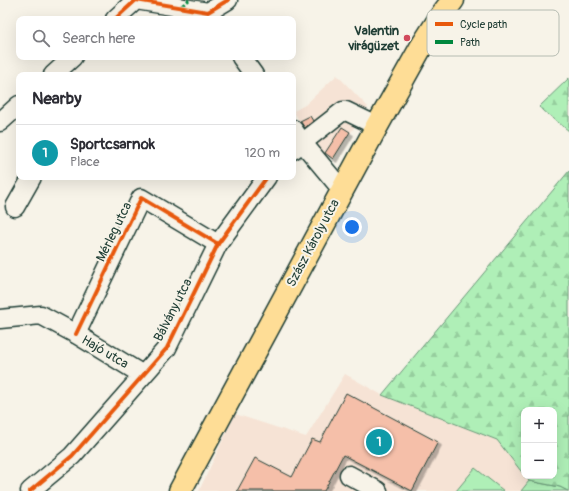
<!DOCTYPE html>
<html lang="en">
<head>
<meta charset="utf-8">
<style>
  body { margin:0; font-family:Pangolin,sans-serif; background:#f2f2f3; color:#2b2b33 }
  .controls { position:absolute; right:12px; bottom:12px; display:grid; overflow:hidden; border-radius:8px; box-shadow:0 4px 16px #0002 }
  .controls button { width:36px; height:36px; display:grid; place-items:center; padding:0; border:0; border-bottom:1px solid #e1e1e2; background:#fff; color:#2b2b33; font:20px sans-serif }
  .you { position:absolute; left:352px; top:227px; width:14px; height:14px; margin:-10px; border:3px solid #fff; border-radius:50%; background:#1a73e8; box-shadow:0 0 0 6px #1a73e833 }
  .badge { display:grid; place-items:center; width:26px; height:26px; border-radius:50%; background:#0f766e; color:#fff; font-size:13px; font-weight:700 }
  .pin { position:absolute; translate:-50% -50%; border:2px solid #fff; box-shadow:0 1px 4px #0006 }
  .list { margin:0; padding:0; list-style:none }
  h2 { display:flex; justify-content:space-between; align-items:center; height:52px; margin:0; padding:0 16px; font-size:17px }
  h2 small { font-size:13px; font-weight:400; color:#7c7c81 }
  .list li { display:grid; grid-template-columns:26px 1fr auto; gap:12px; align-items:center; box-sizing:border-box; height:56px; padding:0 16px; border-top:1px solid #e1e1e2 }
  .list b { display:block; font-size:15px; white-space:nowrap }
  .list p { margin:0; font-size:13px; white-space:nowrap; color:#7c7c81 }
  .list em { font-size:13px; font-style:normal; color:#7c7c81 }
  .icon { flex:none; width:22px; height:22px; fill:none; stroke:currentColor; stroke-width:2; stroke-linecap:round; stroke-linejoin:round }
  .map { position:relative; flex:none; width:569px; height:491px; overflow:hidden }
  .search { position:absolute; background:#fff; box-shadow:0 4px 16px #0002; left:16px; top:16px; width:280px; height:44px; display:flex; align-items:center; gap:10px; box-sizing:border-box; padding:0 14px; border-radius:8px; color:#7c7c81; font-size:15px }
  .panel { position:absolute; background:#fff; box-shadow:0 4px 16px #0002; left:16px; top:72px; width:280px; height:108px; border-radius:8px }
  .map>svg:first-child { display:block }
</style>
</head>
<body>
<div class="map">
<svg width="569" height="491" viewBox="0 0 569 491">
  <defs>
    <pattern id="forest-firs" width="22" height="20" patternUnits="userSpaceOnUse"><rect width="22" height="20" fill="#afefb7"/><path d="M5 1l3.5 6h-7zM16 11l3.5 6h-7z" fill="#96ce9e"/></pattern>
    <filter id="shadow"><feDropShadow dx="3.5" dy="3.5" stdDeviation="0" flood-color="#0004"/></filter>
  </defs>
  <rect width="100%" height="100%" fill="#f7f3e8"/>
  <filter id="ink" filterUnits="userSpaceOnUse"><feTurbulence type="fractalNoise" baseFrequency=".025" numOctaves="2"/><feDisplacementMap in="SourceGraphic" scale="8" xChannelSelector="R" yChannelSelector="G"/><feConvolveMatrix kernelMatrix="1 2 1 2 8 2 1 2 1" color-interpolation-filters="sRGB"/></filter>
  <g filter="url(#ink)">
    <!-- built -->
    <g fill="#f6e3d5">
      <path d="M337,75L368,107L333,159L324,153L304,131L294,111L305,105Z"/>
      <path d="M345,374L382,395L497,440L529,481L521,491H199L235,414L306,437Z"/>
    </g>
    <!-- green -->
    <g fill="#afefb7" stroke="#679676">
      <path d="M475,468L504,491H456Z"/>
      <path d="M529,481L560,487L568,491H521Z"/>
    </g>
    <!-- forest -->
    <g fill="url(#forest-firs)" stroke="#679676">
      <path d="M569,78V131L539,107Z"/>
      <path d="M569,171V491H568L560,487L529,481L524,476H554V410H524V475L497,440L382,395Z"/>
    </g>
    <!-- building -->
    <g fill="#f5bfa9" stroke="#1f3d34" filter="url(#shadow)">
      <path d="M310,116L313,121L305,128L300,121Z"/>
      <path d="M342,127L350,132L333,159L325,153Z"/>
      <path d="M346,393L438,442L412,491L343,455L324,491H237L255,458L292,477L312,439L320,442Z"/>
    </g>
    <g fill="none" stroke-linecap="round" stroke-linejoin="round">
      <!-- minor casing -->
      <g stroke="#1f3d34" stroke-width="21">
        <g id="minor">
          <path d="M115,19L136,0L208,12L228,0"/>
          <path d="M241,57L254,75"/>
          <path d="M53,75L73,57"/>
          <path d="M0,122L19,105"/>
          <path d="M293,129L302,142L342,190"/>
          <path d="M293,150L343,111H346L377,126"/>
          <path d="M15,207L32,177"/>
          <path d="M0,319L41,315L76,334L143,375"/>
          <path d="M76,334L141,198L218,244"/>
          <path d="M349,475L378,491"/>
          <path d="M30,491L72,456L167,348L218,244L267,177"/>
        </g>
      </g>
      <!-- major casing -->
      <g stroke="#1f3d34" stroke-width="25">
        <path id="major" d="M180,491L377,126L420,49L443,13L453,0"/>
      </g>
      <!-- minor -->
      <use href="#minor" stroke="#f7f3e8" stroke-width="18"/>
      <!-- major -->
      <use href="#major" stroke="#fedd96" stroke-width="22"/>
      <!-- quiet -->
      <path stroke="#00873e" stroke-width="3" stroke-dasharray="6 3" stroke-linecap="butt" d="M180,7L189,0"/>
      <!-- cycleway casing -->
      <g stroke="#f7f3e8" stroke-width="6">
        <g id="cycleway">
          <path d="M115,19L136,0L208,12L228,0"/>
          <path d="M76,334L141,198L218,244"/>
          <path d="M30,491L72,456L167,348L218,244L267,177"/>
        </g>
      </g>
      <!-- cycleway -->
      <use href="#cycleway" stroke="#e8590c" stroke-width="4"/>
    </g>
  </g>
  <!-- markers -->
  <circle fill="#d1495b" stroke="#f7f3e8" stroke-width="1.5" cx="407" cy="38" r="4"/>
  <g text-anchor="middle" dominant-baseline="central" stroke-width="4" stroke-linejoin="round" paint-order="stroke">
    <!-- poi labels -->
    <g font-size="13" font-weight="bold" fill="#1f3d34" stroke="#f7f3e8" text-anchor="end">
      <text x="399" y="31">Valentin<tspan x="399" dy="15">virágüzet</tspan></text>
    </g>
    <!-- street labels -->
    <g font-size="13" fill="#1f3d34" stroke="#f7f3e8">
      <text transform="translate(114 232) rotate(-64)">Mérleg utca</text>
      <text transform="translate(313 243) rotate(-62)">Szász Károly utca</text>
      <text transform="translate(173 310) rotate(-63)">Bálvány utca</text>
      <text transform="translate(105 352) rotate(31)">Hajó utca</text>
    </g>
  </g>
  <!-- legend -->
  <rect x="427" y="10" width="132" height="46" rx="6" fill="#f7f3e8" stroke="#b6bcb2" stroke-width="1"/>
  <rect x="435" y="22" width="18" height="4" fill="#e8590c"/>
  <rect x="435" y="40" width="18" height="4" fill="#00873e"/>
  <g font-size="11" fill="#1f3d34">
    <text x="460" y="28">Cycle path</text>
    <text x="460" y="46">Path</text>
  </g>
</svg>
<div class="controls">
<button>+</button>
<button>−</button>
</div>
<div class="you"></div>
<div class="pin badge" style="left:379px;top:442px;background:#0f9aa8">1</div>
<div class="search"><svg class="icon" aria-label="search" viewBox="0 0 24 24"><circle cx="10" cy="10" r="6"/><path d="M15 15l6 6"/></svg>Search here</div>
<section class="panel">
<h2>Nearby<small></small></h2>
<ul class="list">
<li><span class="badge" style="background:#0f9aa8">1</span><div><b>Sportcsarnok</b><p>Place</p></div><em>120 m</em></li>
</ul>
</section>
</div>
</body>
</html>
